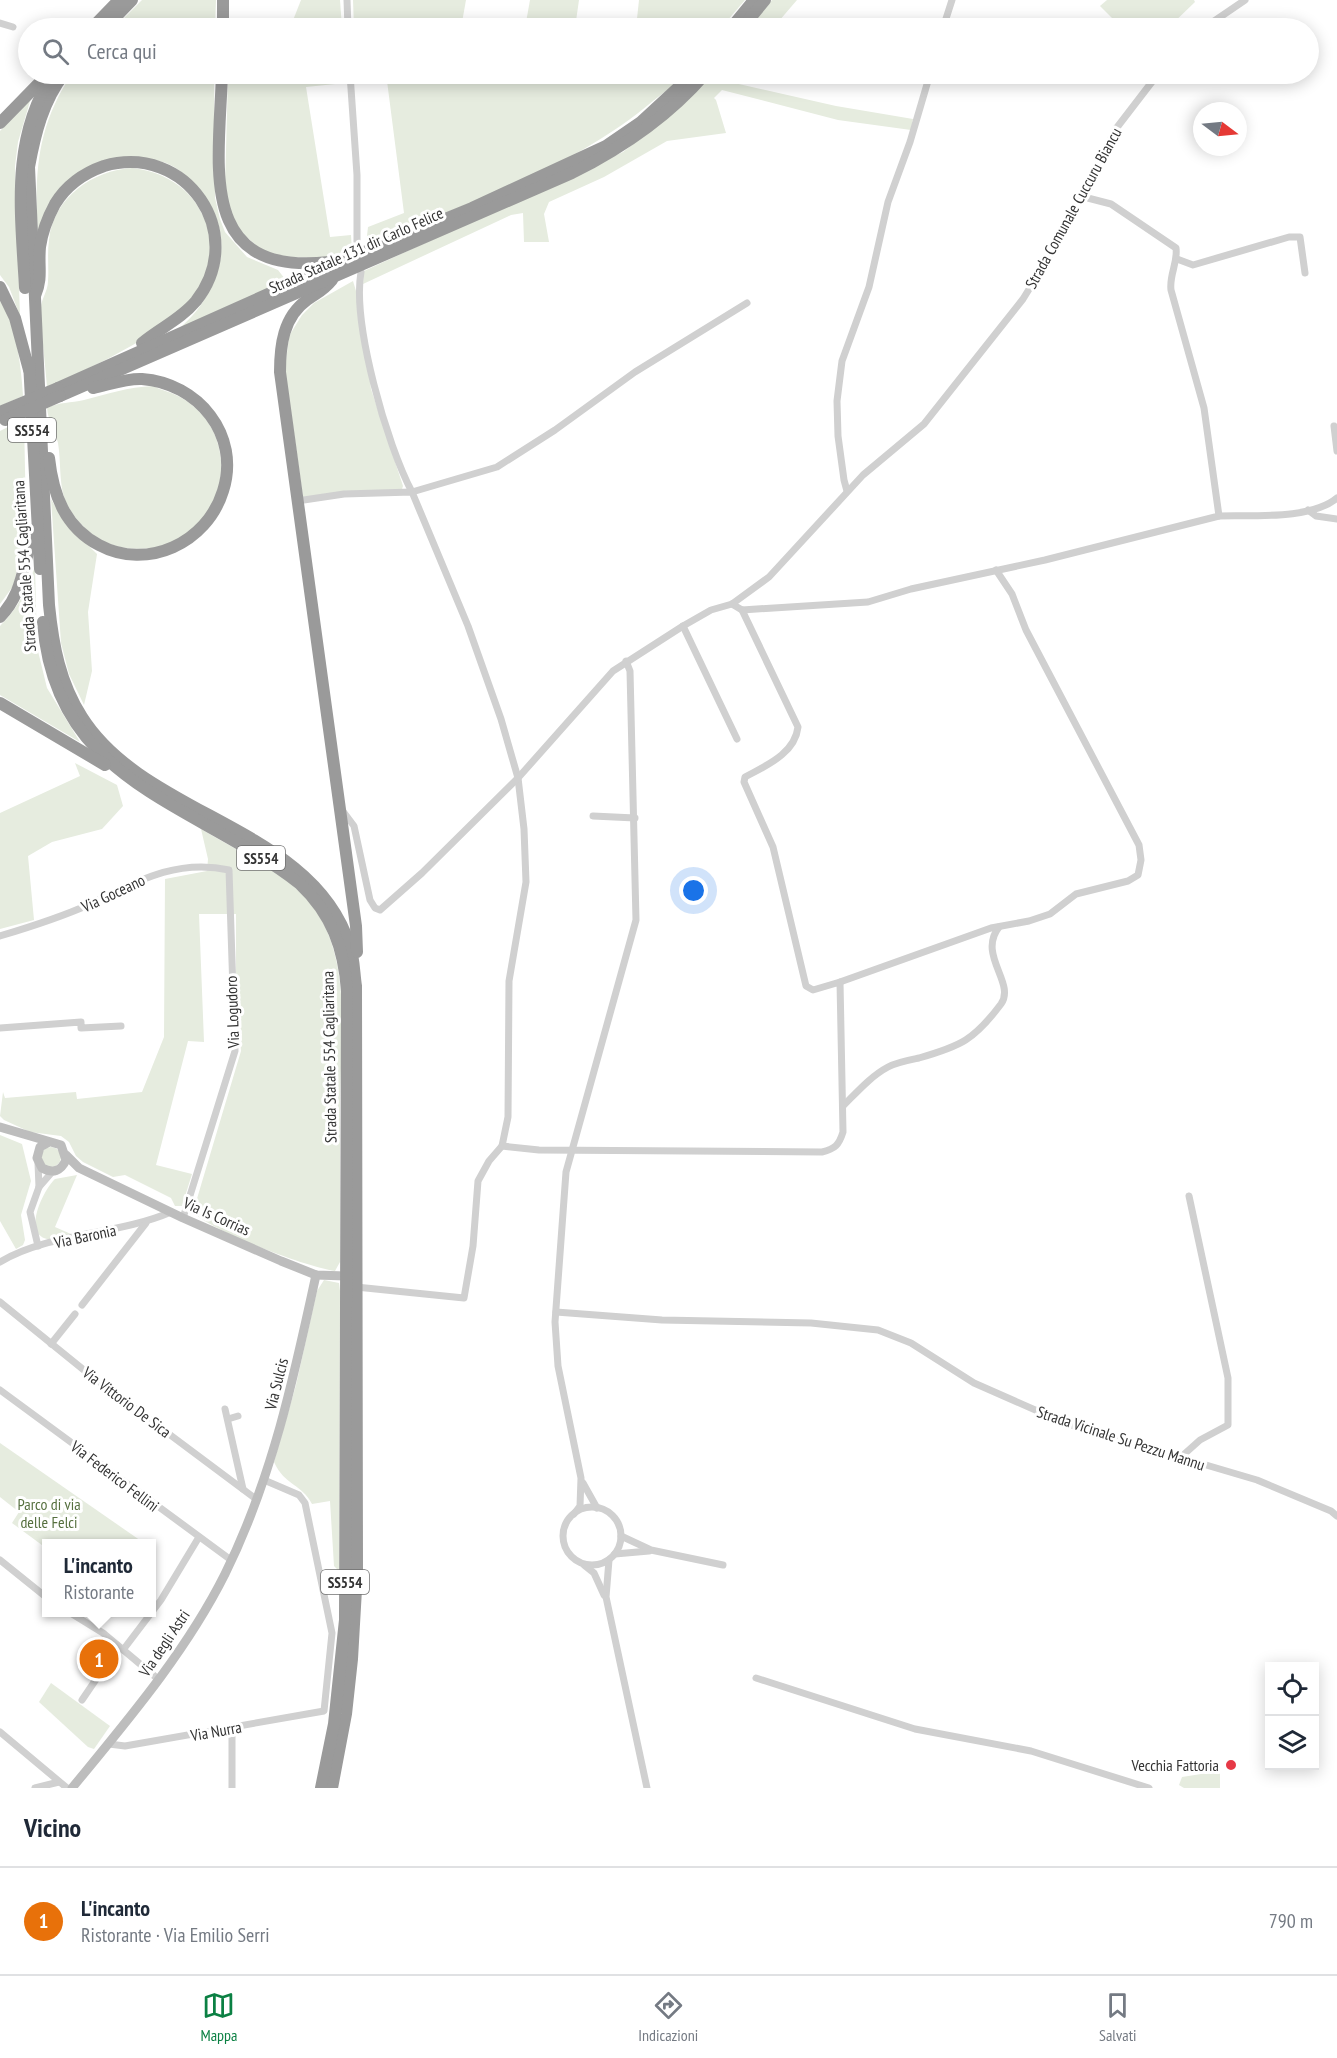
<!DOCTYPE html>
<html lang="it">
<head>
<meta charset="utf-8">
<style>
  body { margin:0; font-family:"PT Sans Narrow",sans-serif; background:#f6f6f7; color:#1f2937 }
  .controls { position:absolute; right:18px; bottom:18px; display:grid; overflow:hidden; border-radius:0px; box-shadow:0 3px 15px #0003 }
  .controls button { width:54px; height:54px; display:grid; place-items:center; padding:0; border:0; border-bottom:2px solid #e0e1e3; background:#fff; color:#1f2937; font:30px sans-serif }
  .compass { position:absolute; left:1193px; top:102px; width:54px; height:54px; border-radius:50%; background:#fff; box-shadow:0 3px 15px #0003; rotate:106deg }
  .you { position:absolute; left:694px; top:891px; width:21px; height:21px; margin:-15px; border:4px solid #fff; border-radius:50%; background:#1a73e8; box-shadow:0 0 0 9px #1a73e833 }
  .badge { display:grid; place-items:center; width:39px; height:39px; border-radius:50%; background:#0b8043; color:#fff; font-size:20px; font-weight:700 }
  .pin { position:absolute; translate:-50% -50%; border:3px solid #fff; box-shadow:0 2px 6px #0006 }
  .popup { position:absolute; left:42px; top:1539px; width:114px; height:78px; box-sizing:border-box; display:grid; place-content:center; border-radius:0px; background:#fff; filter:drop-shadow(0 2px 4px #0005); font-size:20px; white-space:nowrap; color:#747a83 }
  .popup b { font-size:22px; color:#1f2937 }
  .popup::after { content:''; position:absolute; left:50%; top:100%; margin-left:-12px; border:12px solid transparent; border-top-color:#fff }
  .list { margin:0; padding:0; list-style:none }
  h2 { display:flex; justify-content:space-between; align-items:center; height:78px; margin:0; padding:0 24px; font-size:26px }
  h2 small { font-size:20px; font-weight:400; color:#747a83 }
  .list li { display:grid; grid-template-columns:39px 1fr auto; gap:18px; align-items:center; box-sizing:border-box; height:108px; padding:0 24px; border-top:2px solid #e0e1e3 }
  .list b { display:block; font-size:22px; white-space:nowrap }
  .list p { margin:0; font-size:20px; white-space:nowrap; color:#747a83 }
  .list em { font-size:20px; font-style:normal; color:#747a83 }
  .icon { flex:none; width:33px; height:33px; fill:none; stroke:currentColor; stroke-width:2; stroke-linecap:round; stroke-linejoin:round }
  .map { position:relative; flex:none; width:1337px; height:1788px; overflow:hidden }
  .search { position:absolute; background:#fff; box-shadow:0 3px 15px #0003; left:18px; right:18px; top:18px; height:66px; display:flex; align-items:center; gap:15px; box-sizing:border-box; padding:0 21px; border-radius:33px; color:#747a83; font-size:22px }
  .sheet { height:186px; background:#fff }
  nav { display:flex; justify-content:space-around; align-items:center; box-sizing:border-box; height:84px; border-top:2px solid #e0e1e3; background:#fff; font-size:16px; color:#747a83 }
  nav a { display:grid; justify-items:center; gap:3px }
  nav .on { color:#0b8043 }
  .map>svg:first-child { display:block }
</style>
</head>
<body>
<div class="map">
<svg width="1337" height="1788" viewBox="0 0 1337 1788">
  <rect width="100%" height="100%" fill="#fff"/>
  <!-- green -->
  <g fill="#e6ecdf">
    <path d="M142,0H216L215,28H114Z"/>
    <path d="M301,0H340L342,28H290Z"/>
    <path d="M353,0H466L461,28H354Z"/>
    <path d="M530,0H579L575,28H525Z"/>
    <path d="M639,0H745L721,28H636Z"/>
    <path d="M772,0H797L773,28H748Z"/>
    <path d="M1107,0H1194L1195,2L1168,28H1122L1100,6Z"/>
    <path d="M72,74H214L215,198L220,219L225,232L247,257L278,270L285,279L284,283L180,328C223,290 239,231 196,186C185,175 175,164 159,161C134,156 106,167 82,172L38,234C34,174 37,125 72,74Z"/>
    <path d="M228,74H344L345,83L306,87L330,237L351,235L352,251L322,258L268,256L231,223L225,188Z"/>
    <path d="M357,74H452L451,80L515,79L516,74H684C676,84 664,92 653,101C573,169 463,205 366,244L368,227L404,213L387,81L357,82Z"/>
    <path d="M711,74H736L730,82L836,106L913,119L911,130L838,120L722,90L714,98L716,100L726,133L667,141L604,177L549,202L544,214L549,242H524L523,213L511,215L363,284L364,271L623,152L681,107Z"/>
    <path d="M31,98L18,142L15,166L20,316L9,287L0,275V131Z"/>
    <path d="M132,168C161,171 189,186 202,214C210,229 215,250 210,267C195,323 95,366 47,387C45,361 41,334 41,308C41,299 48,291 48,281C49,268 47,254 49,240C53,198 93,170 132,168Z"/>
    <path d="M353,281L359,301L371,389L403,486L402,489L303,497L285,370L289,336L302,315L314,303Z"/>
    <path d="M0,297C16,324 21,365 23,396L0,406Z"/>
    <path d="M153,386C161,390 170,392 178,396C249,433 227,538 151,548C130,550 113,548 95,536C82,527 69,512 64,497C59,480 61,461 58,443C55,431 48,421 47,408C59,402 71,403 84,400C107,394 128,387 153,386Z"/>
    <path d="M24,419L26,518L14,585L0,604V431Z"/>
    <path d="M51,499L64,522L97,554L88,612L92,671L84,705L69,674L61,643Z"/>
    <path d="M35,566L37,647L47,688L80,742L0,695V626C18,608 27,590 35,566Z"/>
    <path d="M75,763L117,785L123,806L102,829L52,842L28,856L34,920L0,929V813L80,776Z"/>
    <path d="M201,829C237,851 283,870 310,903C354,957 340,1042 340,1107C340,1159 340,1211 340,1262L335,1271C306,1267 213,1232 193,1212L241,1051L236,1001V914H199L204,1042L188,1041L156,1165L192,1174L182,1206H175L171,1198L125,1175L113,1177L83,1162L76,1156L69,1142L61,1136L30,1132L4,1120L0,1116L3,1092L5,1098L76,1092L77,1099L142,1092L164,1037L165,879L207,871L208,859Z"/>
    <path d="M0,1135L22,1144L31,1181L21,1215L25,1240L23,1245L16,1249L0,1221Z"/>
    <circle cx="51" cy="1157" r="10"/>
    <path d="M77,1175L55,1227L71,1234C65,1236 53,1240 47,1239C22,1233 44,1189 55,1179Z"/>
    <path d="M324,1280L339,1283L340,1291L339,1571L334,1566L330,1501L312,1504C302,1484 285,1486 274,1462L296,1385L317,1291Z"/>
    <path d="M0,1443L144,1543L46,1544V1548L12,1523L19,1512L0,1497Z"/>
    <path d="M51,1683L110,1726L94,1749L88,1747L39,1702Z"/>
    <path d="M1220,1771V1788H1184L1179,1785L1182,1777Z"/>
  </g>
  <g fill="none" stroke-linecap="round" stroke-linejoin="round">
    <!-- street -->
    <g stroke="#d0d0d0" stroke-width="7">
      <path d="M347,0L348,28"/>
      <path d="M0,23L13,27"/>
      <path d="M943,28L952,0"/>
      <path d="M1204,28L1245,0"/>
      <path d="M350,74L357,175V251"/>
      <path d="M1177,259L1193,265L1289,237H1300L1305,273"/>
      <path d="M361,272C352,324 387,445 412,492L497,467L555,430L635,372L747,303"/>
      <path d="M1334,426L1337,451"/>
      <path d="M847,491L844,480L838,436L837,401L842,361L869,287L888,202L910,142L930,74"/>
      <path d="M297,501L344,494L412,492L468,626L501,719L518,778L524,829L526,882L509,981L508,1117L502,1146L489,1161L478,1181L473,1246L464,1298L356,1287"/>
      <path d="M1308,510L1316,516L1337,519"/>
      <path d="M1219,516C1252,515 1311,520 1337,498"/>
      <path d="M732,604L742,610L868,602L911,589L1045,560L1219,516L1204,408L1171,290C1169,275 1178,263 1176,248L1111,204L1080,196"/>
      <path d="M683,626L737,739"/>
      <path d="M342,810L354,826L370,900L375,908L380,910L422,873L518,778L613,671L683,626L711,610L732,604L769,577L863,475L924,424L1023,299L1060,239L1115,130L1158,74"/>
      <path d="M593,816L635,818"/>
      <path d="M0,936C30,927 59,918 88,905C134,883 175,858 229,870L235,1051L183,1218"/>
      <path d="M840,982L991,928L1029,921L1050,914L1076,894L1128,881L1138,875L1141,860L1139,845L1026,630L1012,594L996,570"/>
      <path d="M0,1028L81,1022V1028L121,1026"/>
      <path d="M843,1106C857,1092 871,1076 888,1067C897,1062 909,1060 919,1058C961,1046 974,1040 1001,1004C1016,983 977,955 999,927"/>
      <path d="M502,1146L539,1150L822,1152C835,1149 839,1145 843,1132L840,982L813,990L806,986L773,847L744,782L745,777C765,766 795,754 798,727L742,610"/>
      <path d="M39,1187L53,1171"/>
      <path d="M38,1246L30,1212L39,1187L38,1163"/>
      <path d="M0,1262C47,1233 118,1235 171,1212"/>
      <path d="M0,1302L90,1375L256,1499"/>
      <path d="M82,1305L146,1223"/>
      <path d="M556,1312L662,1320L811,1323L878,1330L911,1343L974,1383L1067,1424L1257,1480L1331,1511L1337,1516"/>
      <path d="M51,1344L75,1314"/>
      <path d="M0,1390L231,1560"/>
      <path d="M225,1409L243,1489"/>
      <path d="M228,1419L238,1416"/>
      <path d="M1181,1457L1200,1440L1228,1425V1378L1189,1196"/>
      <path d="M583,1483L597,1508"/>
      <circle cx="592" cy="1536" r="29"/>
      <path d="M574,1514L580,1506L581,1478L558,1366L555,1322L566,1172L636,920L630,671L626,661"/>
      <path d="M621,1536L651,1550L723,1565"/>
      <path d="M615,1554L649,1551"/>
      <path d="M0,1560L46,1597"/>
      <path d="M609,1560L606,1597L647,1788"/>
      <path d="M584,1565L594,1573L604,1595"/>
      <path d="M69,1612L103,1633L158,1679"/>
      <path d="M123,1650L161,1600L199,1537"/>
      <path d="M756,1678L915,1729L1031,1751L1149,1788"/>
      <path d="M82,1700L118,1647"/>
      <path d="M232,1728V1788"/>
      <path d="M0,1732L67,1788"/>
      <path d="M109,1744L125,1746L324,1711L332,1633L305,1503L299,1495L264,1480"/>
      <path d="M35,1788L59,1782"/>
    </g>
    <!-- secondary -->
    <g stroke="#bdbdbd" stroke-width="9">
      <path d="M0,1127L61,1145L66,1160C61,1171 53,1174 42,1168L37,1158L40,1147L49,1142"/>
      <path d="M66,1155L79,1168L183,1218L281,1261L316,1275L346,1276"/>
      <path d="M72,1788C127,1721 186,1652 225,1574C272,1479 294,1377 316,1275"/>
    </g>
    <!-- highway -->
    <g stroke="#9a9a9a" stroke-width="12">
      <path d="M92,28L119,0"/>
      <path d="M105,28L132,0"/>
      <path d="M223,28V0"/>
      <path d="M731,28L754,0"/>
      <path d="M742,28L765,0"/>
      <path d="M64,74C43,101 35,134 29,167L49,605C53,645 60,683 82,717C146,818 313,826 350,946C354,958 354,973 356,986L357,1572L352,1659L346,1714L332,1788"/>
      <path d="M222,74C219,166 196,277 329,262"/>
      <path d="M0,123L46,76"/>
      <path d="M332,280C323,291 318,292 307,300C283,317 280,346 280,372L356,926L357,952"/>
      <path d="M0,287L15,318L29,370"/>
      <path d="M25,288C21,213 10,139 53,74"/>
      <path d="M35,296C43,277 38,267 40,247C42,233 48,217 55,204C66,186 84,173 104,166C186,142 249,234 196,301C181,319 160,328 142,343"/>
      <path d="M29,362L40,569"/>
      <path d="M58,388L342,261L472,208L606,146L641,122L693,74"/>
      <path d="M60,396L572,173C622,148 668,117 705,74"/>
      <path d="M49,458C53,495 65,527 99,545C147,571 207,543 223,491C241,435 198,383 142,379C127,378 108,385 93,388"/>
      <path d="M0,617C24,593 22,564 34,534"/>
      <path d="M43,622C55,784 195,802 300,884C332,914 344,949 347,991L345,1620L334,1724L321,1788"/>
      <path d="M0,703L105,765"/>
    </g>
    <!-- highway-bridge -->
    <g stroke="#9a9a9a" stroke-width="12">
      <path d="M0,412L58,388"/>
      <path d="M5,420L60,396"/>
    </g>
  </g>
  <!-- markers -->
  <circle fill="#e63946" stroke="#fff" stroke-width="2" cx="1231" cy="1765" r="6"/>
  <g text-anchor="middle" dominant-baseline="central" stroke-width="6" stroke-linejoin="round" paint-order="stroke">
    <!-- shield labels -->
    <g fill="#fff" stroke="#707070" stroke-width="1.5">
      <rect x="8" y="418" width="48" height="24" rx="4.5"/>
      <rect x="237" y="846" width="48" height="24" rx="4.5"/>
      <rect x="321" y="1570" width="48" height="24" rx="4.5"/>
    </g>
    <g font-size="15" font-weight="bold" fill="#333">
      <text x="32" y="430">SS554</text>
      <text x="261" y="858">SS554</text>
      <text x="345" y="1582">SS554</text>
    </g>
    <!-- street labels -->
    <g font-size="16" fill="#333" stroke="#fff">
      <text transform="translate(1073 208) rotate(-61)">Strada Comunale Cuccuru Biancu</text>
      <text transform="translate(356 250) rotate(-24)">Strada Statale 131 dir Carlo Felice</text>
      <text transform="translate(24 566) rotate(-94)">Strada Statale 554 Cagliaritana</text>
      <text transform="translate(113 893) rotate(-25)">Via Goceano</text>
      <text transform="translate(232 1012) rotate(-92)">Via Logudoro</text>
      <text transform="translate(329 1057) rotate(-91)">Strada Statale 554 Cagliaritana</text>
      <text transform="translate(217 1216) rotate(24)">Via Is Corrias</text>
      <text transform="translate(85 1236) rotate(-12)">Via Baronia</text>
      <text transform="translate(276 1384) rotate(-76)">Via Sulcis</text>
      <text transform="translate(127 1402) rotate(37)">Via Vittorio De Sica</text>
      <text transform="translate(1121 1438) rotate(18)">Strada Vicinale Su Pezzu Mannu</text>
      <text transform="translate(115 1476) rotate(37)">Via Federico Fellini</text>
      <text transform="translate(164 1643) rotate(-56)">Via degli Astri</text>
      <text transform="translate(216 1731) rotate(-10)">Via Nurra</text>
    </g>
    <!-- park labels -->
    <g font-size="16" fill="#56703f" stroke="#fff">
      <text x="49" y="1504">Parco di via<tspan x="49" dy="18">delle Felci</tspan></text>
    </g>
    <!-- poi labels -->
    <g font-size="16" fill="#333" stroke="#fff" text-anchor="end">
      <text x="1219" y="1765">Vecchia Fattoria</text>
    </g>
  </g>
</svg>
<div class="controls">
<button><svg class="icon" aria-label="locate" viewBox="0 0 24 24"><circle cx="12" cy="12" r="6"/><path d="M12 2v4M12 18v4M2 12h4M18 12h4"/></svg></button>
<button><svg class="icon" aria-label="layers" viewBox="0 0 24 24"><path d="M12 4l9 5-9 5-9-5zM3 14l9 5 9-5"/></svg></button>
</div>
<svg class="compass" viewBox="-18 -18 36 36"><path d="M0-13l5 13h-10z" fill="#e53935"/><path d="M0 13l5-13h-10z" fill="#747a83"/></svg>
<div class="you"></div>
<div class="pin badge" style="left:99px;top:1659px;background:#e8710a">1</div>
<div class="popup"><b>L'incanto</b>Ristorante</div>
<div class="search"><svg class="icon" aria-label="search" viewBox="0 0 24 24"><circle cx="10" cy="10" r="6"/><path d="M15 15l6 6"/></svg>Cerca qui</div>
</div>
<section class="sheet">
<h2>Vicino<small></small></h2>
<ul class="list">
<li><span class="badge" style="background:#e8710a">1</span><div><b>L'incanto</b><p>Ristorante · Via Emilio Serri</p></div><em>790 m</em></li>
</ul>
</section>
<nav>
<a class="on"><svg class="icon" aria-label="map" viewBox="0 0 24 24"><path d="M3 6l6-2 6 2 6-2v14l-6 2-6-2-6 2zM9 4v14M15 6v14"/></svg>Mappa</a>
<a><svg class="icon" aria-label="directions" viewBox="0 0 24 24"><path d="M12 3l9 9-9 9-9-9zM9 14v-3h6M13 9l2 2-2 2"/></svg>Indicazioni</a>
<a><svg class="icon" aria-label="saved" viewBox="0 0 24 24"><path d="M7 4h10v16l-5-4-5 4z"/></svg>Salvati</a>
</nav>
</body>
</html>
